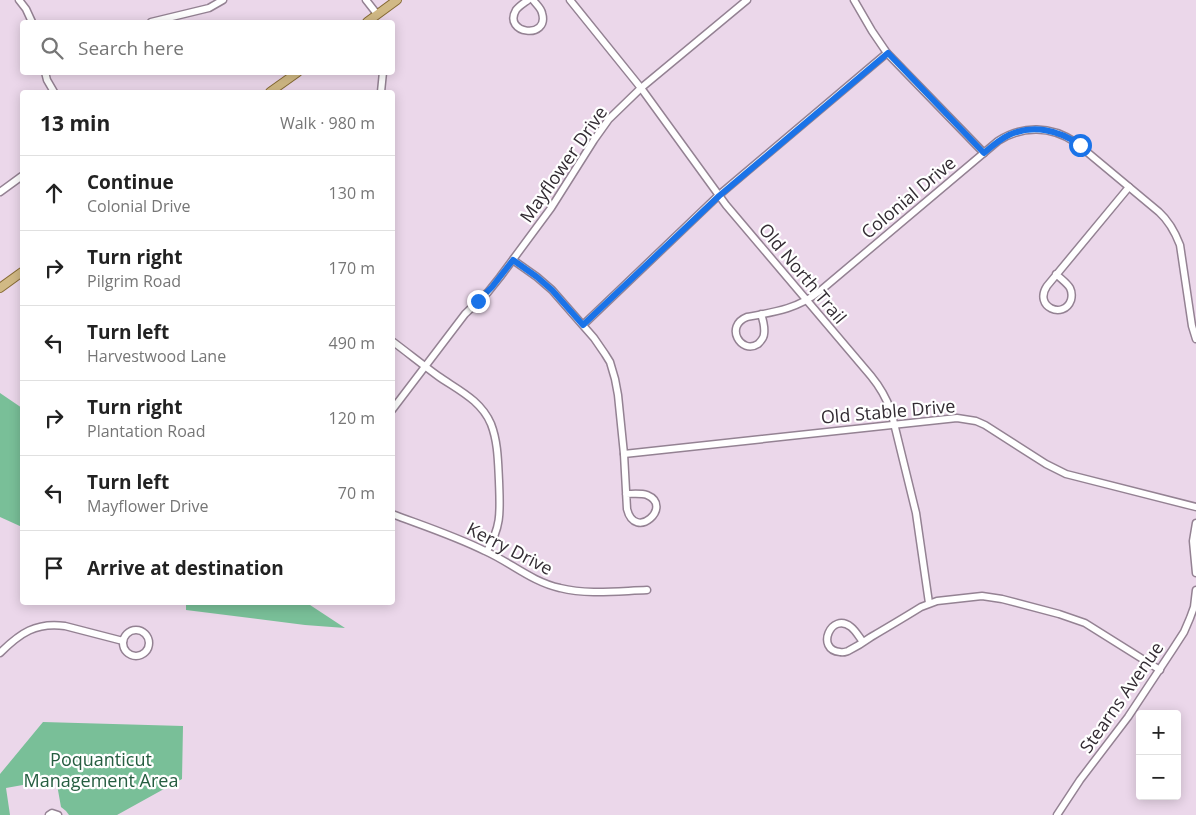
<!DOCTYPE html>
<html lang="en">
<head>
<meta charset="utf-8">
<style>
  body { margin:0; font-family:"Open Sans",sans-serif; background:#f2f2f2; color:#222 }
  .controls { position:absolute; right:15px; bottom:15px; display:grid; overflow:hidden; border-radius:5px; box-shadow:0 2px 12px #0003 }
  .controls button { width:45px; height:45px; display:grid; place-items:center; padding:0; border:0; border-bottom:1px solid #e0e0e0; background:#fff; color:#222; font:25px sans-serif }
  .stop { position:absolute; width:15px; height:15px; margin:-11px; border:4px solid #1a73e8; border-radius:50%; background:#fff }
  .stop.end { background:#1a73e8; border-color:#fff; box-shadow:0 1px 5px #0008 }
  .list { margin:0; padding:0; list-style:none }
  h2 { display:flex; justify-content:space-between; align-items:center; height:65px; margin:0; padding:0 20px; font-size:21px }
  h2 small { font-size:16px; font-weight:400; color:#767676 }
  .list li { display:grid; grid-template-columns:32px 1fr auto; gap:15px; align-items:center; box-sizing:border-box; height:75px; padding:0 20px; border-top:1px solid #e0e0e0 }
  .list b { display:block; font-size:19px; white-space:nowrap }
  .list p { margin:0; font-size:16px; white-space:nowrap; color:#767676 }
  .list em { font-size:16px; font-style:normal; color:#767676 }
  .icon { flex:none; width:28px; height:28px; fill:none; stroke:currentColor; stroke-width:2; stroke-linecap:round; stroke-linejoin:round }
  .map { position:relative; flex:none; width:1196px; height:815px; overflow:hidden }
  .search { position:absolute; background:#fff; box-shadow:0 2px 12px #0003; left:20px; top:20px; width:375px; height:55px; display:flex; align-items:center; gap:12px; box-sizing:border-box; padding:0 18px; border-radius:5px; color:#767676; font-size:19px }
  .panel { position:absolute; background:#fff; box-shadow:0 2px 12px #0003; left:20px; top:90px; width:375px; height:515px; border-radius:5px }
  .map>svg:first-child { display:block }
</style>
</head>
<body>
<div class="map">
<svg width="1196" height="815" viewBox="0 0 1196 815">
  <rect width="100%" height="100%" fill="#ebd7ea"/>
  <!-- green -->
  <g fill="#79bf98">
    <path d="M0,393L22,408V527L0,517Z"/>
    <path d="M183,603H307L345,628L305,625L186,610V604Z"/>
    <path d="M43,722L183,726L182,779L117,815H69L66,811L61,807L56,779L6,788L10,815H0V774Z"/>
  </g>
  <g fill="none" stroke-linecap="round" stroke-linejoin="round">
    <!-- minor casing -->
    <g stroke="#948293" stroke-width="9">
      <g id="minor">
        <path d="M19,0L26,9L32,22"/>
        <path d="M366,0L377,14"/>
        <path d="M528,0C524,3 519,6 516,10C502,34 550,40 542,13C541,8 536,4 533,0"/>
        <path d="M570,0L641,88L726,205L871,376C880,387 886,397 891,411L916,513L929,603"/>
        <path d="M854,0L872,31L887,53L984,153"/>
        <path d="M151,22L209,8L223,0"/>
        <path d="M45,72L47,80L54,92"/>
        <path d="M381,92L383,72"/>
        <path d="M0,192L22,176"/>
        <path d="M513,260L537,277L552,290L594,338L605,354L610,362L615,379L618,395L624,454L627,509C635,542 674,506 647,495C641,493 633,494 626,494"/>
        <path d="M1056,274C1061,279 1067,283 1070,288C1072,292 1072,296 1071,300C1064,320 1033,307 1047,286L1129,187"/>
        <path d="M761,314C763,320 765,328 764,334C764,338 761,341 758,344C741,355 724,326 747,317C775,312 797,309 820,291L998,141C1023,125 1051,126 1075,142L1159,212C1169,221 1175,232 1180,245L1192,326L1196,339"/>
        <path d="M583,325L719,195L887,53"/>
        <path d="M392,341C408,353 423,365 438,376C458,390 481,400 491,424C498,442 498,462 499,481C500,511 502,525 487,551"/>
        <path d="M392,410L465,314L488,292L500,277L551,208L594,140L609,119L641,88L747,0"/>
        <path d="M624,454L957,418L976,421L985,425L1046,464L1066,474L1196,507"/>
        <path d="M392,514C424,526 455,536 485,551C510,562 532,582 560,588C588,595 618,591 647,590"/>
        <path d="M1196,523L1193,541L1196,573"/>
        <circle cx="136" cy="643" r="13"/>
        <path d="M863,642C859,637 856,631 851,627C831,611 815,650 840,652C843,653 845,652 848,651C856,647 864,642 871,637C888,627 905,617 921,607L937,601L982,596L1002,599L1059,614L1085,623L1160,670"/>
        <path d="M0,653C20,633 36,622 65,626L123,641"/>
        <path d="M49,815L52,813L58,815"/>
        <path d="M1057,815L1080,780L1128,717L1173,649L1184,632L1190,618L1194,607L1196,590"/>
      </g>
    </g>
    <!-- major casing -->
    <g stroke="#866a33" stroke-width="10">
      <g id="major">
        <path d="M367,22L397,0"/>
        <path d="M270,92L298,72"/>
        <path d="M0,288L22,272"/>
      </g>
    </g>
    <!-- minor -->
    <use href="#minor" stroke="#fff" stroke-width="6"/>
    <!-- major -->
    <use href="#major" stroke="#d1b985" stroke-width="8"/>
  </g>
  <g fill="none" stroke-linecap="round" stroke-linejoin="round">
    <!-- route -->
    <path stroke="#1a73e8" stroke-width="6" d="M478,301L492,287L513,260L537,277L552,290L583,325L719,196L888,53L984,153C992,146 1000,139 1009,135C1033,124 1059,130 1080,145"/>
  </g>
  <g text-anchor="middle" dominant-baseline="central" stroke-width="4.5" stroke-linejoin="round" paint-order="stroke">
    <!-- street labels -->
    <g font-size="18" fill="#332c33" stroke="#fff">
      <text transform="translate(563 164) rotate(-55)">Mayflower Drive</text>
      <text transform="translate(908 197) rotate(-40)">Colonial Drive</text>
      <text transform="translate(803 273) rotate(50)">Old North Trail</text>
      <text transform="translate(888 411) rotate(-5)">Old Stable Drive</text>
      <text transform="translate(510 548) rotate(27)">Kerry Drive</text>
      <text transform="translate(1121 697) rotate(-55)">Stearns Avenue</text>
    </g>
    <!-- park labels -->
    <g font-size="18" fill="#265e41" stroke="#fff">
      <text x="101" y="759">Poquanticut<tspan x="101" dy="21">Management Area</tspan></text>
    </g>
  </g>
</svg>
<div class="controls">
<button>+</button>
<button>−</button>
</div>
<div class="stop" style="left:1080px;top:145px"></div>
<div class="stop end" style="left:478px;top:301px"></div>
<div class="search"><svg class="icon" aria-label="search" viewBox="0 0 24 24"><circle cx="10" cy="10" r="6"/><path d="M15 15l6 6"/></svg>Search here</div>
<section class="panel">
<h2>13 min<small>Walk · 980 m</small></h2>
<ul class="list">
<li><svg class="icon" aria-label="ahead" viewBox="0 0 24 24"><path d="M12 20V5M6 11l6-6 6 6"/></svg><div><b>Continue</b><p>Colonial Drive</p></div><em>130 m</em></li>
<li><svg class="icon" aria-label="right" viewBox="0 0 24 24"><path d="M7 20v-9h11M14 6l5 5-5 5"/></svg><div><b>Turn right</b><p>Pilgrim Road</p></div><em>170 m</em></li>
<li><svg class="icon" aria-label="left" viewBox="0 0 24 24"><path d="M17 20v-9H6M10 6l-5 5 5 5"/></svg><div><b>Turn left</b><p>Harvestwood Lane</p></div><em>490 m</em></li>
<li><svg class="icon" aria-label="right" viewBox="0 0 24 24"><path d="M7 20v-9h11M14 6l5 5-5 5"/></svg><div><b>Turn right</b><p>Plantation Road</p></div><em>120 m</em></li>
<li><svg class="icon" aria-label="left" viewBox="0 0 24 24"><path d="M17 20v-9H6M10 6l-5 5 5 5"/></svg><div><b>Turn left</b><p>Mayflower Drive</p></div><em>70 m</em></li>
<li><svg class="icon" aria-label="arrive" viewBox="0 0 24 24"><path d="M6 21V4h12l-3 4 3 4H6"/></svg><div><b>Arrive at destination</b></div></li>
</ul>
</section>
</div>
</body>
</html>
